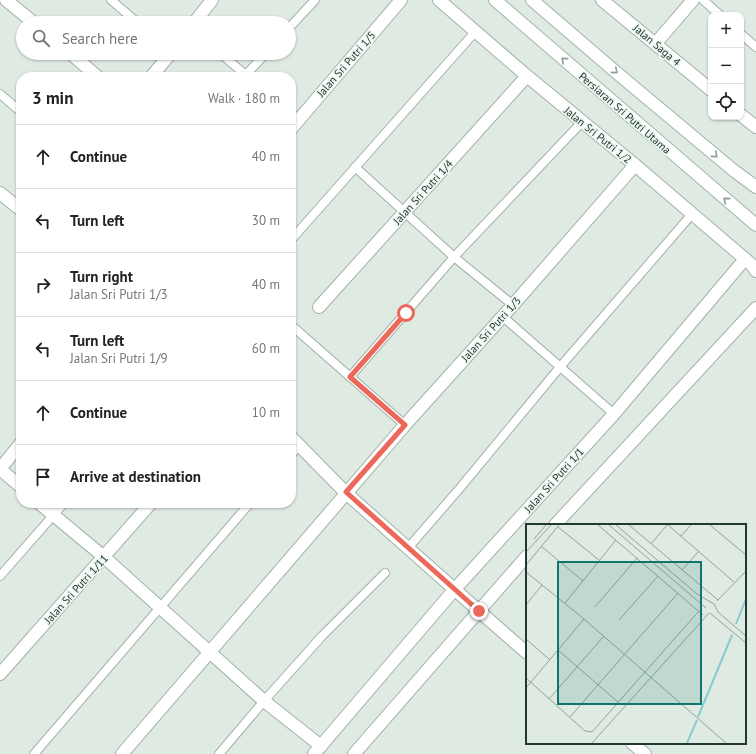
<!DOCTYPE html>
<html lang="en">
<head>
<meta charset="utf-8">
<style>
  body { margin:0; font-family:"PT Sans",sans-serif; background:#f6f6f6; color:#222 }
  .controls { position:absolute; right:12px; top:12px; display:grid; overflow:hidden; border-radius:8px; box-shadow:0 1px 3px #0004 }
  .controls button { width:36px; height:36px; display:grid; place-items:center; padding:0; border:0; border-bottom:1px solid #e0e0e0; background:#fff; color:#222; font:20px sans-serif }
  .stop { position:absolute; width:12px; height:12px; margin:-9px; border:3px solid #ec685b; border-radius:50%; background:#fff }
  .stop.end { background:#ec685b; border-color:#fff; box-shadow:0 1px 4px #0008 }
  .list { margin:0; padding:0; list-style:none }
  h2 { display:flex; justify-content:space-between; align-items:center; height:52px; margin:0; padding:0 16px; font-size:17px }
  h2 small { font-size:13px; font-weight:400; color:#767676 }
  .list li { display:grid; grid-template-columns:26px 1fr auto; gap:12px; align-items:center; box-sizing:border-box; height:64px; padding:0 16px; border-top:1px solid #e0e0e0 }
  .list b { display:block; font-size:15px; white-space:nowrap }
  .list p { margin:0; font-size:13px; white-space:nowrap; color:#767676 }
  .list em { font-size:13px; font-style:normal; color:#767676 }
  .icon { flex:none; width:22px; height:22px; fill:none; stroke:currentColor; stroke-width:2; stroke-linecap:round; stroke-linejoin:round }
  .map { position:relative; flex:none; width:756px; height:754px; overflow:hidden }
  .search { position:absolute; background:#fff; box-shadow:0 1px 3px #0004; left:16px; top:16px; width:280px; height:44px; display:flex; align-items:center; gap:10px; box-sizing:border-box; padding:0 14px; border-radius:22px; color:#767676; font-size:15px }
  .panel { position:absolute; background:#fff; box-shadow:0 1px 3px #0004; left:16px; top:72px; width:280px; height:436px; border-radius:16px }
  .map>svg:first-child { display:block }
</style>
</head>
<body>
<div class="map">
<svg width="756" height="754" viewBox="0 0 756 754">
  <rect width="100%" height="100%" fill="#dfeae3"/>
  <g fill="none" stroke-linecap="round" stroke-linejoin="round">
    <!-- service casing -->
    <g stroke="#a2b1a9" stroke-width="10">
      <g id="service">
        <path d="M111,0L138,23"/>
        <path d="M703,0L720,15"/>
        <path d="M289,28L315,0"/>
        <path d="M741,34L756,47"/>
        <path d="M220,53L248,77"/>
        <path d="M244,77L266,53"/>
        <path d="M0,94L21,112"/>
        <path d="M291,113L299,120"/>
        <path d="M355,167L454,257L513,305"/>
        <path d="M291,240L475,32"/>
        <path d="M502,316L614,414"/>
        <path d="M291,325L405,425"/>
        <path d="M350,377L454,257L582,122"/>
        <path d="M291,455L299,445"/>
        <path d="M408,548L460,488L560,367L692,214"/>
        <path d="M0,576L64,503"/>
        <path d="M34,754L250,503"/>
        <path d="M219,754L264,701L322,636L385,573"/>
      </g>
    </g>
    <!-- minor casing -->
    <g stroke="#a2b1a9" stroke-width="14">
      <g id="minor">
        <path d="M6,0L34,23"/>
        <path d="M439,0L527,76L635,165L751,264L756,271"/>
        <path d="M602,0L711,90"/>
        <path d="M194,23L212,0"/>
        <path d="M656,43L693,0"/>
        <path d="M70,53L98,77"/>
        <path d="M151,77L171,53"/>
        <path d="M741,115L756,127"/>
        <path d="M291,129L401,0"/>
        <path d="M0,193L21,210"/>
        <path d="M319,307L527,76"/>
        <path d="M291,437L346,493L479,611L527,653"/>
        <path d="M0,469L21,443"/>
        <path d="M0,469L21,487"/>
        <path d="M39,503L104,557L264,701L321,746"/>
        <path d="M0,674L151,503"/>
        <path d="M632,743L645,754"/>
        <path d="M122,754L405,425L513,305L635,165"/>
        <path d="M314,754L454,590L614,414L745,259"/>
      </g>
    </g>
    <!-- tertiary casing -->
    <g stroke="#a2b1a9" stroke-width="14">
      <g id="tertiary">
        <path d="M555,525L756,308"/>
        <path d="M354,754L527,556"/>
      </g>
    </g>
    <!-- secondary casing -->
    <g stroke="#9fb5a9" stroke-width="14">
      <g id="secondary">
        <path d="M495,0L756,225"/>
        <path d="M532,0L617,73L733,170L756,187"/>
      </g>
    </g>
    <!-- service -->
    <use href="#service" stroke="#fff" stroke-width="8"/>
    <!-- minor -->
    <use href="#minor" stroke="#fff" stroke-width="12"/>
    <!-- tertiary -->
    <use href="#tertiary" stroke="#fff" stroke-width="12"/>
    <!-- secondary -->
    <use href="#secondary" stroke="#fff" stroke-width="12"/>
  </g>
  <!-- one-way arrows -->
  <defs><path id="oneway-chevron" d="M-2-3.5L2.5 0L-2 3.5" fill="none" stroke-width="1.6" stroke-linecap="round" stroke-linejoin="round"/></defs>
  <g stroke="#909c97">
    <use href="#oneway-chevron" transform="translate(564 60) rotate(-139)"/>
    <use href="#oneway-chevron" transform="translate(615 71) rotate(41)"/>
    <use href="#oneway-chevron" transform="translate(715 155) rotate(40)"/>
    <use href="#oneway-chevron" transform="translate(726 200) rotate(-139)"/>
  </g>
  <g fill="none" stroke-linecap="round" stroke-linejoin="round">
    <!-- route -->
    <path stroke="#ec685b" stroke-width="5" d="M406,313L350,377L405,425L346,492L479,611"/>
  </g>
  <g text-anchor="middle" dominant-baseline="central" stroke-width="3.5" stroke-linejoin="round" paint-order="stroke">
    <!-- street labels -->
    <g font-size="11" fill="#21392f" stroke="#eff7f2">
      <text transform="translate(657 45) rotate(40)">Jalan Saga 4</text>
      <text transform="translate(346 64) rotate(-49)">Jalan Sri Putri 1/5</text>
      <text transform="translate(625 113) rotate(41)">Persiaran Sri Putri Utama</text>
      <text transform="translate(598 135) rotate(39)">Jalan Sri Putri 1/2</text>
      <text transform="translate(423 192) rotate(-48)">Jalan Sri Putri 1/4</text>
      <text transform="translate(491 329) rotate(-48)">Jalan Sri Putri 1/3</text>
      <text transform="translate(554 480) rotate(-48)">Jalan Sri Putri 1/1</text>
      <text transform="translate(76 589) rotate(-48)">Jalan Sri Putri 1/11</text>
    </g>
  </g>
  <!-- overview -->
  <g transform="translate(526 524)">
    <rect width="220" height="220" fill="#dfeae3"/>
    <path fill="none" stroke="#88cdcd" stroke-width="2" d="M210,100L220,75M172,193L206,111M161,219L171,196"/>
    <path fill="none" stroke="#93a39b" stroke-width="1" d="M72,1L177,91M83,1L180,84M90,1L171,70L188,80L192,88L220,112M103,1L192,76M142,1L208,58M184,1L220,31M32,3L73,36M155,12L165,1M8,15L20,1M125,20L141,1M15,22L57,57M0,28L25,1M0,41L33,1M156,46L173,27M0,48L58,95L200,219M191,77L220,47M39,79L90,16M0,81L16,61M69,83L111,34M184,89L220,119M93,96L132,52M0,115L24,136M32,126L93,179M0,154L59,207L66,208L173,87M0,164L58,95M23,175L78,112M44,193L152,69M66,219L183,89"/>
    <path fill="#0f766e" fill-opacity="0.15" stroke="#0f766e" stroke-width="2" d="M32,38H175V180H32Z"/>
    <rect width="220" height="220" fill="none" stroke="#21392f" stroke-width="2"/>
  </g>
</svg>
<div class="controls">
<button>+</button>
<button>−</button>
<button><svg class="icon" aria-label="locate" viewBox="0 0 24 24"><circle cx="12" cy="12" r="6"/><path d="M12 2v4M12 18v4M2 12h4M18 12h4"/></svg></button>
</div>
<div class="stop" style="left:406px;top:313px"></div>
<div class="stop end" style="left:479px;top:611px"></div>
<div class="search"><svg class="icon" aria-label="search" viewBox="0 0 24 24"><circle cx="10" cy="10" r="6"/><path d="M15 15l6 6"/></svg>Search here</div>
<section class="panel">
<h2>3 min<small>Walk · 180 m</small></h2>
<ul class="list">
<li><svg class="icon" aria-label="ahead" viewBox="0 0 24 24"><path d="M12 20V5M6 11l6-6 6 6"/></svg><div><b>Continue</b></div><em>40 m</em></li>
<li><svg class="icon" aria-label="left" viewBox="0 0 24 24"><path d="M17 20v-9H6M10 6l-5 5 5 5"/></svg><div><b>Turn left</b></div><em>30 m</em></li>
<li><svg class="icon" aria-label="right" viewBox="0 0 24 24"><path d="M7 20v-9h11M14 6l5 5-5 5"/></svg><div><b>Turn right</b><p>Jalan Sri Putri 1/3</p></div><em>40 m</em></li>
<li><svg class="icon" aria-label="left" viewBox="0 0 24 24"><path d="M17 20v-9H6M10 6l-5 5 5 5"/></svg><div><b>Turn left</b><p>Jalan Sri Putri 1/9</p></div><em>60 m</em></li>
<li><svg class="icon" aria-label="ahead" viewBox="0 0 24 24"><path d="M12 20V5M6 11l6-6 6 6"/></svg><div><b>Continue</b></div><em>10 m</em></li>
<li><svg class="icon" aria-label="arrive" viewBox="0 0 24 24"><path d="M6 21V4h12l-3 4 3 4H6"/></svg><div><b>Arrive at destination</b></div></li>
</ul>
</section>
</div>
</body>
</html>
